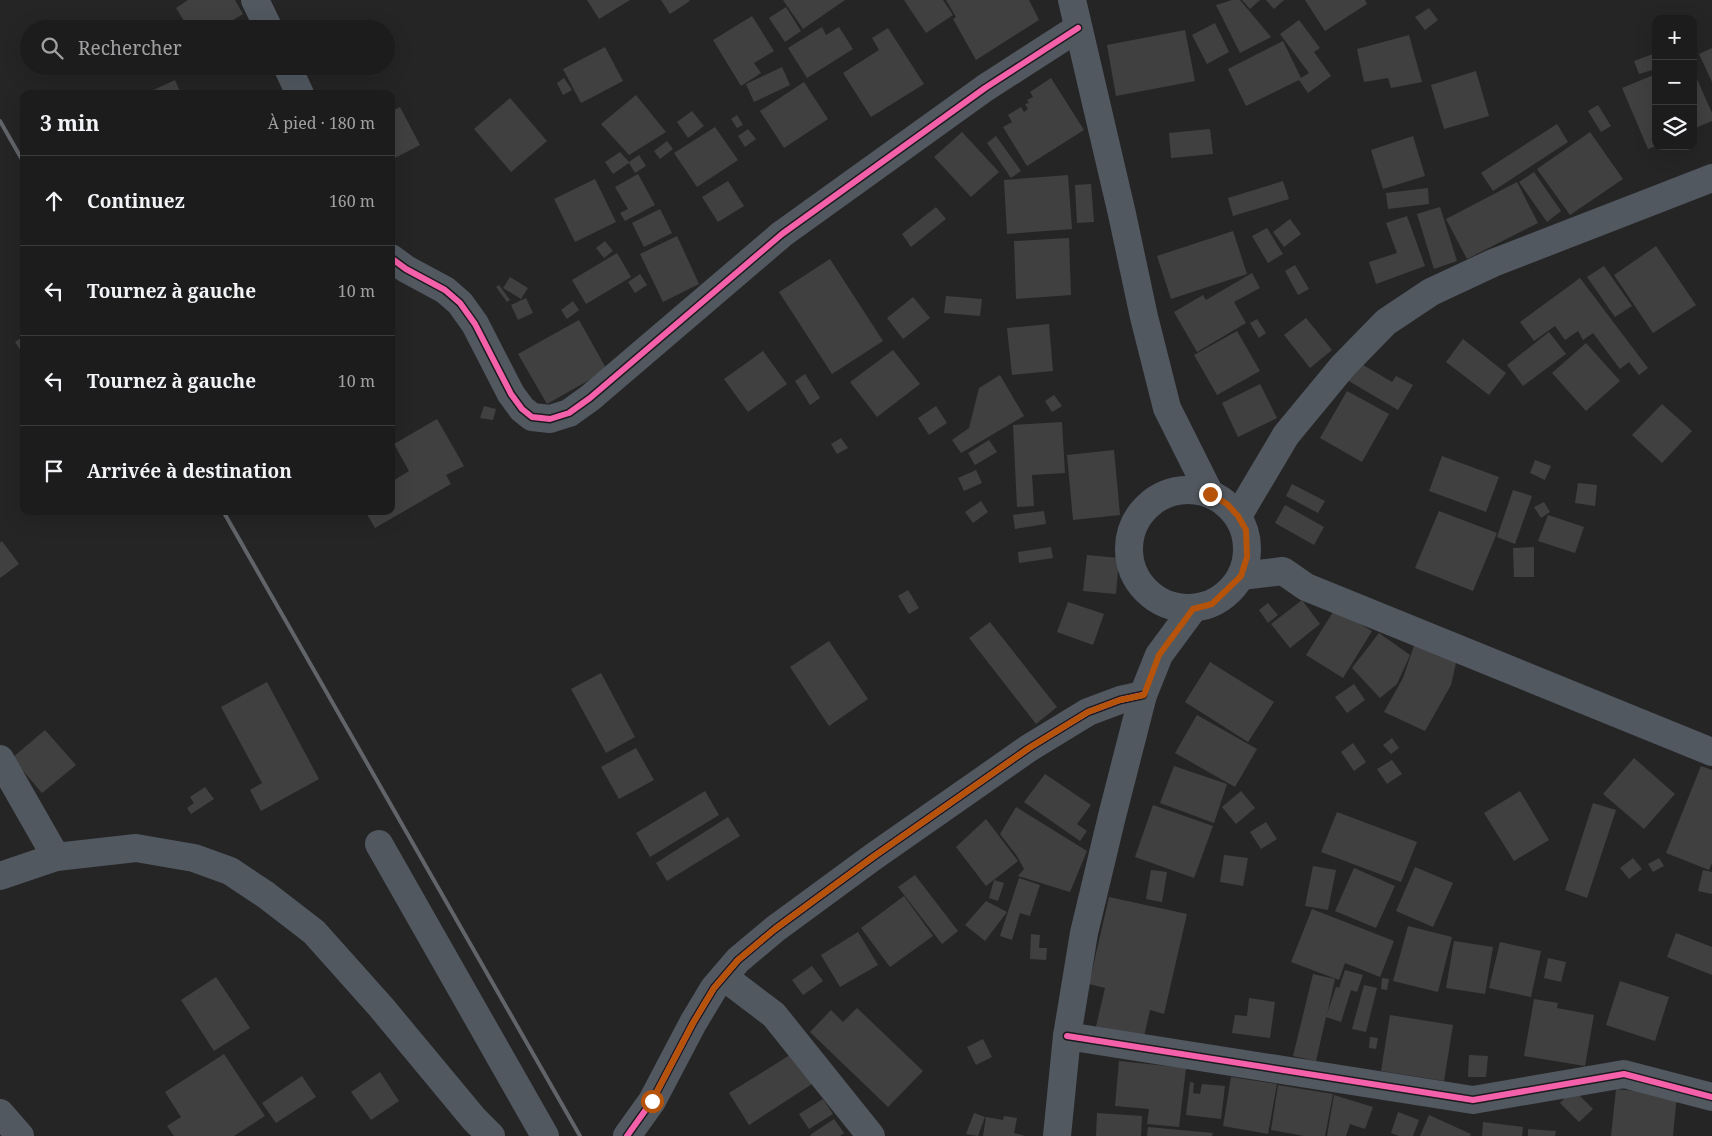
<!DOCTYPE html>
<html lang="fr">
<head>
<meta charset="utf-8">
<style>
  body { margin:0; font-family:"Noto Serif",serif; background:#292929; color:#f1f3f6 }
  .controls { position:absolute; right:15px; top:15px; display:grid; overflow:hidden; border-radius:10px; box-shadow:0 5px 20px #0002 }
  .controls button { width:45px; height:45px; display:grid; place-items:center; padding:0; border:0; border-bottom:1px solid #3a3a3b; background:#1c1c1c; color:#f1f3f6; font:25px sans-serif }
  .stop { position:absolute; width:15px; height:15px; margin:-11px; border:4px solid #b45309; border-radius:50%; background:#fff }
  .stop.end { background:#b45309; border-color:#fff; box-shadow:0 1px 5px #0008 }
  .list { margin:0; padding:0; list-style:none }
  h2 { display:flex; justify-content:space-between; align-items:center; height:65px; margin:0; padding:0 20px; font-size:21px }
  h2 small { font-size:16px; font-weight:400; color:#a0a1a3 }
  .list li { display:grid; grid-template-columns:32px 1fr auto; gap:15px; align-items:center; box-sizing:border-box; height:90px; padding:0 20px; border-top:1px solid #3a3a3b }
  .list b { display:block; font-size:19px; white-space:nowrap }
  .list em { font-size:16px; font-style:normal; color:#a0a1a3 }
  .icon { flex:none; width:28px; height:28px; fill:none; stroke:currentColor; stroke-width:2; stroke-linecap:round; stroke-linejoin:round }
  .map { position:relative; flex:none; width:1712px; height:1136px; overflow:hidden }
  .search { position:absolute; background:#1c1c1c; box-shadow:0 5px 20px #0002; left:20px; top:20px; width:375px; height:55px; display:flex; align-items:center; gap:12px; box-sizing:border-box; padding:0 18px; border-radius:28px; color:#a0a1a3; font-size:19px }
  .panel { position:absolute; background:#1c1c1c; box-shadow:0 5px 20px #0002; left:20px; top:90px; width:375px; height:425px; border-radius:10px }
  .map>svg:first-child { display:block }
</style>
</head>
<body>
<div class="map">
<svg width="1712" height="1136" viewBox="0 0 1712 1136">
  <rect width="100%" height="100%" fill="#262526"/>
  <!-- building -->
  <g fill="#414041">
    <path d="M188,0H235L243,14L218,29H189L176,8Z"/>
    <path d="M587,0H630L599,19Z"/>
    <path d="M661,0H689L690,1L670,14Z"/>
    <path d="M783,0H845L803,29Z"/>
    <path d="M904,0H943L953,15L926,33Z"/>
    <path d="M946,0H1029L1039,20L976,60L953,19L956,17Z"/>
    <path d="M1232,0H1240L1271,37L1240,53L1216,5Z"/>
    <path d="M1242,0H1260L1250,9Z"/>
    <path d="M1266,0H1284L1274,9Z"/>
    <path d="M1305,0H1365L1367,4L1325,31Z"/>
    <path d="M786,7L801,31L785,42L769,18Z"/>
    <path d="M1429,8L1438,20L1425,30L1415,17Z"/>
    <path d="M752,16L774,51L754,63L761,73L741,86L713,40Z"/>
    <path d="M1299,20L1320,48L1314,52L1331,76L1308,93L1299,80L1246,106L1228,69L1283,41L1301,78L1309,73L1280,34Z"/>
    <path d="M1215,23L1229,52L1207,64L1192,35Z"/>
    <path d="M822,27L826,35L839,27L853,49L807,78L788,48Z"/>
    <path d="M888,28L924,84L871,117L843,73L879,50L872,38Z"/>
    <path d="M1185,30L1195,81L1116,96L1107,45Z"/>
    <path d="M1409,35L1422,82L1391,88L1388,78L1364,82L1357,49Z"/>
    <path d="M605,47L623,81L581,103L563,69Z"/>
    <path d="M1712,48V82L1699,54Z"/>
    <path d="M1656,53V69L1639,74L1634,61Z"/>
    <path d="M181,66H199L186,74Z"/>
    <path d="M252,66H271L256,74Z"/>
    <path d="M782,67L790,85L754,102L746,84Z"/>
    <path d="M1693,70L1712,113V121L1693,129Z"/>
    <path d="M1476,71L1489,116L1444,129L1431,85Z"/>
    <path d="M1656,74V146L1648,149L1622,88Z"/>
    <path d="M564,78L572,90L563,95L557,83Z"/>
    <path d="M1051,78L1084,130L1027,166L1003,127L1012,122L1008,115L1021,107L1024,112L1028,109L1025,104L1029,103L1027,100L1033,97L1030,92Z"/>
    <path d="M175,80L181,94H150L149,92Z"/>
    <path d="M804,82L828,119L784,148L760,111Z"/>
    <path d="M636,95L666,132L629,155L601,124Z"/>
    <path d="M510,98L547,141L511,172L474,129Z"/>
    <path d="M1598,105L1611,126L1601,132L1588,111Z"/>
    <path d="M400,107L420,145L391,160V112Z"/>
    <path d="M692,111L704,126L688,138L677,122Z"/>
    <path d="M737,115L743,125L737,128L731,119Z"/>
    <path d="M1557,124L1568,142L1493,191L1481,173Z"/>
    <path d="M715,127L738,160L697,187L674,153Z"/>
    <path d="M748,129L756,139L745,147L738,136Z"/>
    <path d="M1210,129L1213,154L1171,158L1169,133Z"/>
    <path d="M962,132L999,172L971,197L934,157Z"/>
    <path d="M1590,132L1623,179L1570,215L1537,169Z"/>
    <path d="M996,136L1021,171L1011,178L987,143Z"/>
    <path d="M1413,136L1425,176L1383,189L1371,150Z"/>
    <path d="M667,141L673,149L660,159L654,151Z"/>
    <path d="M620,152L629,162L639,155L646,166L635,173L629,163L613,174L605,162Z"/>
    <path d="M1534,172L1561,211L1547,222L1519,182Z"/>
    <path d="M638,174L655,205L625,221L620,213L628,209L615,187Z"/>
    <path d="M1068,175L1072,229L1007,234L1004,180Z"/>
    <path d="M595,179L616,222L575,242L554,199Z"/>
    <path d="M728,181L744,206L718,222L702,197Z"/>
    <path d="M1283,181L1289,199L1233,216L1228,198Z"/>
    <path d="M1517,182L1538,223L1467,259L1446,219Z"/>
    <path d="M1091,184L1094,222L1077,223L1075,185Z"/>
    <path d="M1428,188L1429,204L1388,209L1386,193Z"/>
    <path d="M936,207L946,219L911,247L902,234Z"/>
    <path d="M1440,207L1457,261L1434,269L1417,214Z"/>
    <path d="M660,209L672,233L644,247L632,223Z"/>
    <path d="M1407,216L1425,266L1376,284L1369,262L1397,253L1386,223Z"/>
    <path d="M1290,219L1301,234L1284,247L1273,232Z"/>
    <path d="M1267,228L1283,254L1268,263L1252,236Z"/>
    <path d="M1233,231L1247,274L1171,299L1157,256Z"/>
    <path d="M677,236L699,284L663,302L640,254Z"/>
    <path d="M1069,238L1071,295L1016,299L1014,241Z"/>
    <path d="M605,241L613,251L604,258L596,248Z"/>
    <path d="M1656,246L1696,305L1653,333L1614,275Z"/>
    <path d="M617,253L631,277L586,304L572,280Z"/>
    <path d="M830,259L883,341L832,374L779,292Z"/>
    <path d="M1295,265L1309,289L1298,295L1285,271Z"/>
    <path d="M1604,266L1632,306L1615,317L1587,277Z"/>
    <path d="M1252,273L1260,288L1234,302L1246,323L1197,352L1174,312L1203,295L1206,300Z"/>
    <path d="M640,274L647,285L635,293L628,282Z"/>
    <path d="M510,277L528,288L521,299L503,288Z"/>
    <path d="M1580,278L1648,368L1639,375L1629,362L1620,369L1593,333L1583,340L1578,331L1565,340L1555,326L1534,341L1520,322Z"/>
    <path d="M499,285L510,300L507,302L496,287Z"/>
    <path d="M946,296L982,299L980,316L944,313Z"/>
    <path d="M913,297L930,318L903,339L887,318Z"/>
    <path d="M526,298L533,313L518,320L511,305Z"/>
    <path d="M573,301L579,310L567,319L561,310Z"/>
    <path d="M1306,318L1332,350L1310,368L1284,335Z"/>
    <path d="M1257,319L1266,333L1259,338L1250,323Z"/>
    <path d="M579,320L607,370L547,404L518,354Z"/>
    <path d="M1049,324L1053,371L1012,375L1007,328Z"/>
    <path d="M1237,331L1260,371L1217,395L1194,355Z"/>
    <path d="M1549,332L1566,354L1523,386L1507,365Z"/>
    <path d="M24,336V355L15,342Z"/>
    <path d="M1463,339L1506,373L1489,395L1446,362Z"/>
    <path d="M1586,343L1620,381L1586,411L1552,373Z"/>
    <path d="M893,350L920,384L877,417L850,382Z"/>
    <path d="M763,351L787,384L748,412L724,379Z"/>
    <path d="M1358,362L1392,382L1396,376L1413,385L1398,410L1347,380Z"/>
    <path d="M805,374L820,398L810,405L795,381Z"/>
    <path d="M1000,375L1024,416L961,453L952,440L969,428L979,388Z"/>
    <path d="M1260,384L1277,418L1238,437L1222,403Z"/>
    <path d="M1347,391L1389,414L1362,462L1320,438Z"/>
    <path d="M1054,395L1062,406L1052,412L1045,401Z"/>
    <path d="M1662,404L1692,431L1662,463L1632,435Z"/>
    <path d="M484,406L496,409L493,420L480,418Z"/>
    <path d="M936,406L947,423L929,435L918,418Z"/>
    <path d="M437,419L464,466L446,475L451,484L375,528L365,511H391V482L409,471L394,444Z"/>
    <path d="M1062,422L1065,473L1032,475L1034,506L1017,507L1013,425Z"/>
    <path d="M841,438L848,448L837,454L831,444Z"/>
    <path d="M989,440L997,452L975,465L968,453Z"/>
    <path d="M1114,450L1120,515L1073,520L1067,455Z"/>
    <path d="M1442,456L1499,477L1486,512L1429,491Z"/>
    <path d="M1535,460L1551,466L1545,480L1530,473Z"/>
    <path d="M976,470L982,483L964,491L958,478Z"/>
    <path d="M1578,483L1597,485L1595,506L1575,503Z"/>
    <path d="M1292,484L1325,501L1318,513L1286,496Z"/>
    <path d="M1513,490L1532,496L1515,544L1497,537Z"/>
    <path d="M981,501L988,512L973,523L965,512Z"/>
    <path d="M1544,502L1550,512L1541,518L1534,507Z"/>
    <path d="M1285,505L1324,527L1314,545L1275,523Z"/>
    <path d="M1044,511L1046,524L1015,529L1013,515Z"/>
    <path d="M1439,511L1497,533L1473,591L1415,568Z"/>
    <path d="M1548,515L1584,527L1575,553L1538,541Z"/>
    <path d="M2,541L19,564L0,578V543Z"/>
    <path d="M1051,547L1053,558L1019,563L1018,552Z"/>
    <path d="M1534,547V577H1514L1513,548Z"/>
    <path d="M1087,555L1119,558L1116,594L1083,591Z"/>
    <path d="M908,590L919,608L909,614L898,596Z"/>
    <path d="M1302,600L1320,624L1290,648L1271,624Z"/>
    <path d="M1068,602L1104,614L1093,645L1057,632Z"/>
    <path d="M1268,603L1278,615L1268,623L1259,610Z"/>
    <path d="M1335,609L1372,631L1343,678L1306,655Z"/>
    <path d="M990,622L1057,707L1036,724L969,638Z"/>
    <path d="M1379,633L1410,655L1397,684L1380,698L1352,668Z"/>
    <path d="M1418,634L1458,654L1451,685L1425,731L1384,712L1403,678Z"/>
    <path d="M829,641L868,699L829,726L790,667Z"/>
    <path d="M1210,662L1274,702L1248,742L1185,702Z"/>
    <path d="M601,673L635,737L606,753L571,689Z"/>
    <path d="M267,682L319,779L261,811L250,790L262,783L221,707Z"/>
    <path d="M1354,684L1365,700L1347,713L1335,697Z"/>
    <path d="M1197,715L1257,749L1235,787L1175,753Z"/>
    <path d="M45,730L76,765L42,793L12,758Z"/>
    <path d="M1392,738L1399,748L1391,754L1383,745Z"/>
    <path d="M1353,743L1366,762L1354,771L1341,752Z"/>
    <path d="M636,748L654,780L619,799L601,767Z"/>
    <path d="M1634,758L1675,794L1644,829L1603,794Z"/>
    <path d="M1392,760L1402,774L1387,784L1377,769Z"/>
    <path d="M1174,766L1227,784L1214,823L1160,803Z"/>
    <path d="M1701,766L1712,770V863L1709,870L1666,853Z"/>
    <path d="M1045,774L1091,805L1077,824L1087,831L1080,841L1024,802Z"/>
    <path d="M205,787L214,799L191,814L187,808L194,803L190,797Z"/>
    <path d="M705,791L719,815L650,857L636,833Z"/>
    <path d="M1241,791L1255,808L1236,824L1222,807Z"/>
    <path d="M1520,791L1549,840L1514,861L1484,813Z"/>
    <path d="M1593,803L1616,810L1587,898L1565,890Z"/>
    <path d="M1153,805L1213,826L1194,878L1135,857Z"/>
    <path d="M1016,807L1087,851L1070,892L1018,876L1024,869L1017,856L1000,834Z"/>
    <path d="M1337,812L1417,842L1401,882L1321,852Z"/>
    <path d="M728,817L740,836L667,881L656,863Z"/>
    <path d="M986,819L1018,861L986,886L956,847Z"/>
    <path d="M1266,822L1277,839L1261,849L1250,832Z"/>
    <path d="M1224,855L1248,858L1243,886L1220,882Z"/>
    <path d="M1633,858L1642,869L1629,879L1620,868Z"/>
    <path d="M1659,858L1664,866L1653,872L1648,864Z"/>
    <path d="M1313,866L1336,870L1328,910L1305,906Z"/>
    <path d="M1415,867L1453,883L1433,927L1396,911Z"/>
    <path d="M1354,868L1395,886L1376,928L1335,911Z"/>
    <path d="M1151,870L1167,872L1162,902L1146,899Z"/>
    <path d="M1703,870L1712,872V894L1698,891Z"/>
    <path d="M915,875L958,931L942,944L898,887Z"/>
    <path d="M1019,878L1040,885L1030,916L1020,913L1012,940L1000,936Z"/>
    <path d="M994,880L1004,883L998,901L989,898Z"/>
    <path d="M904,896L933,936L890,967L861,928Z"/>
    <path d="M1109,897L1187,914L1164,1014L1150,1010L1143,1041L1095,1031L1105,988L1089,984Z"/>
    <path d="M986,901L1007,912L985,941L965,925Z"/>
    <path d="M1312,909L1394,941L1380,977L1345,963L1339,980L1291,962Z"/>
    <path d="M1408,926L1452,937L1438,992L1393,981Z"/>
    <path d="M858,932L878,965L840,987L821,955Z"/>
    <path d="M1676,933L1712,947V975L1667,957Z"/>
    <path d="M1031,934L1040,935L1039,948H1047L1046,960L1030,959Z"/>
    <path d="M1454,941L1493,947L1485,994L1446,988Z"/>
    <path d="M1500,942L1541,951L1531,997L1489,988Z"/>
    <path d="M1548,958L1566,962L1561,982L1544,978Z"/>
    <path d="M812,966L823,981L803,995L792,980Z"/>
    <path d="M1345,970L1363,975L1357,992L1351,990L1341,1022L1326,1017L1316,1061L1293,1056L1313,974L1335,979L1327,1014L1336,987L1339,988Z"/>
    <path d="M216,977L250,1028L214,1051L181,1000Z"/>
    <path d="M1382,978L1389,979L1387,990L1381,989Z"/>
    <path d="M1620,981L1669,997L1655,1041L1606,1025Z"/>
    <path d="M1364,985L1377,988L1366,1032L1352,1029Z"/>
    <path d="M1249,998L1275,1002L1270,1038L1232,1033L1235,1015L1247,1016Z"/>
    <path d="M1534,999L1558,1003L1557,1008L1594,1015L1585,1066L1524,1056Z"/>
    <path d="M857,1008L923,1071L888,1107L810,1032L831,1010L843,1022Z"/>
    <path d="M1390,1015L1453,1025L1444,1081L1381,1071Z"/>
    <path d="M1370,1037L1378,1038L1376,1049L1369,1048Z"/>
    <path d="M983,1039L992,1057L976,1065L967,1047Z"/>
    <path d="M793,1053L812,1084L749,1125L729,1093Z"/>
    <path d="M224,1054L265,1116L234,1136H174L167,1126L181,1117L165,1092Z"/>
    <path d="M1469,1055L1488,1056L1486,1077H1468Z"/>
    <path d="M1119,1061L1186,1068L1179,1127L1147,1124L1149,1109L1115,1106Z"/>
    <path d="M380,1072L399,1101L371,1120L351,1092Z"/>
    <path d="M302,1076L316,1097L276,1123L262,1103Z"/>
    <path d="M1231,1077L1277,1084L1268,1134L1223,1126Z"/>
    <path d="M1190,1082L1194,1083L1193,1093L1200,1094L1202,1084L1225,1086L1221,1119L1186,1115Z"/>
    <path d="M1278,1085L1333,1094L1325,1136H1304L1271,1130Z"/>
    <path d="M1573,1089L1593,1109L1579,1122L1560,1103Z"/>
    <path d="M1616,1089L1677,1095L1673,1136H1611Z"/>
    <path d="M1334,1095L1373,1107L1365,1129L1350,1124L1346,1136H1327Z"/>
    <path d="M823,1099L833,1114L809,1129L799,1114Z"/>
    <path d="M1398,1112L1419,1120L1413,1136H1399L1391,1133Z"/>
    <path d="M974,1113L985,1117L978,1136L966,1134Z"/>
    <path d="M1097,1113L1142,1116L1141,1136H1096Z"/>
    <path d="M1429,1115L1471,1134L1470,1136H1420Z"/>
    <path d="M1004,1116L1017,1118L1014,1133L1025,1136H983L986,1117L1003,1120Z"/>
    <path d="M834,1119L844,1133L840,1136H811L810,1135Z"/>
    <path d="M1483,1122L1523,1127L1522,1136H1482Z"/>
    <path d="M1148,1127L1213,1133L1212,1136H1147Z"/>
    <path d="M1528,1129L1556,1131L1555,1136H1528Z"/>
  </g>
  <g fill="none" stroke-linecap="round" stroke-linejoin="round">
    <!-- minor -->
    <g stroke="#515860" stroke-width="28">
      <path d="M255,0L269,29"/>
      <path d="M1072,0L1122,214L1144,317L1167,408L1210,494"/>
      <path d="M287,66L300,94"/>
      <path d="M391,258L406,269L445,290L460,303L475,324L511,394L522,409L532,417L550,419L569,413L590,398L782,234L985,88L1078,28"/>
      <circle cx="1188" cy="549" r="59"/>
      <path d="M1238,516L1286,435L1343,366L1386,322L1431,292L1493,263L1712,178"/>
      <path d="M1241,576L1283,571L1306,587L1712,752"/>
      <path d="M0,759L56,857"/>
      <path d="M379,844L545,1136"/>
      <path d="M0,876L56,857L136,848L194,858L230,871L266,895L314,932L381,1007L474,1119L491,1136"/>
      <path d="M724,977L774,1015L871,1136"/>
      <path d="M1067,1036L1473,1100L1624,1074L1712,1097"/>
      <path d="M0,1113L20,1136"/>
      <path d="M627,1136L652,1101L693,1023L714,988L738,960L775,929L873,857L1029,748L1088,712L1120,700L1143,695"/>
      <path d="M1057,1136L1067,1036L1084,933L1112,816L1143,695L1159,655L1193,609"/>
    </g>
    <!-- rail -->
    <g stroke="#616468" stroke-width="4">
      <path d="M0,121L24,163"/>
      <path d="M223,511L580,1136"/>
    </g>
    <!-- cycleway casing -->
    <g stroke="#1d1b1d" stroke-width="9">
      <g id="cycleway">
        <path d="M391,258L406,269L445,290L460,303L475,324L511,394L522,409L532,417L550,419L569,413L590,398L782,234L985,88L1078,28"/>
        <path d="M1067,1036L1473,1100L1624,1074L1712,1097"/>
        <path d="M627,1136L652,1101L693,1023L714,988L738,960L775,929L873,857L1029,748L1088,712L1120,700L1143,695"/>
      </g>
    </g>
    <!-- cycleway -->
    <use href="#cycleway" stroke="#f560ab" stroke-width="6"/>
  </g>
  <g fill="none" stroke-linecap="round" stroke-linejoin="round">
    <!-- route -->
    <path stroke="#b45309" stroke-width="6" d="M652,1101L693,1023L714,988L738,960L775,929L873,857L1029,748L1088,712L1120,700L1144,695L1159,655L1193,609L1212,604L1241,576L1247,557L1246,530L1238,516L1227,504L1210,494"/>
  </g>
</svg>
<div class="controls">
<button>+</button>
<button>−</button>
<button><svg class="icon" aria-label="layers" viewBox="0 0 24 24"><path d="M12 4l9 5-9 5-9-5zM3 14l9 5 9-5"/></svg></button>
</div>
<div class="stop" style="left:652px;top:1101px"></div>
<div class="stop end" style="left:1210px;top:494px"></div>
<div class="search"><svg class="icon" aria-label="search" viewBox="0 0 24 24"><circle cx="10" cy="10" r="6"/><path d="M15 15l6 6"/></svg>Rechercher</div>
<section class="panel">
<h2>3 min<small>À pied · 180 m</small></h2>
<ul class="list">
<li><svg class="icon" aria-label="ahead" viewBox="0 0 24 24"><path d="M12 20V5M6 11l6-6 6 6"/></svg><div><b>Continuez</b></div><em>160 m</em></li>
<li><svg class="icon" aria-label="left" viewBox="0 0 24 24"><path d="M17 20v-9H6M10 6l-5 5 5 5"/></svg><div><b>Tournez à gauche</b></div><em>10 m</em></li>
<li><svg class="icon" aria-label="left" viewBox="0 0 24 24"><path d="M17 20v-9H6M10 6l-5 5 5 5"/></svg><div><b>Tournez à gauche</b></div><em>10 m</em></li>
<li><svg class="icon" aria-label="arrive" viewBox="0 0 24 24"><path d="M6 21V4h12l-3 4 3 4H6"/></svg><div><b>Arrivée à destination</b></div></li>
</ul>
</section>
</div>
</body>
</html>
